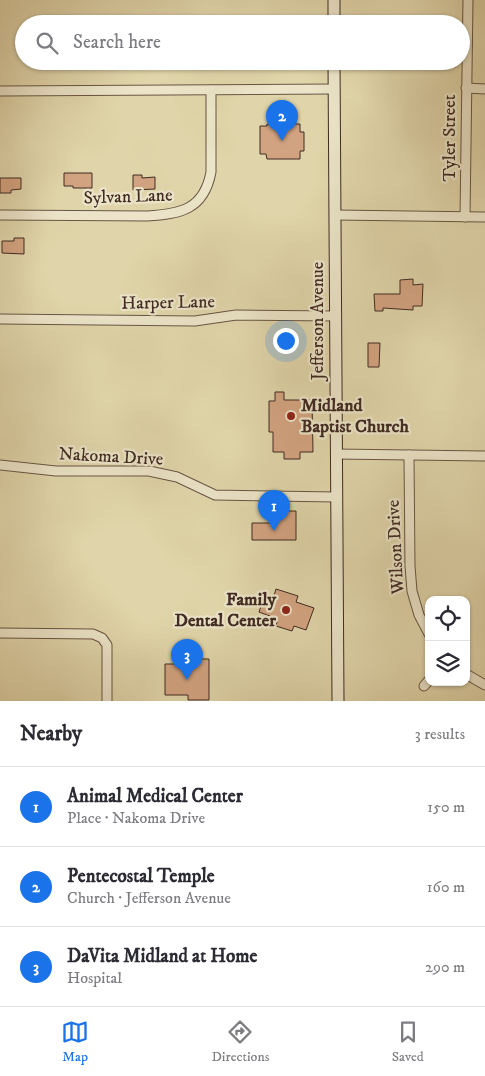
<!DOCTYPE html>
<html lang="en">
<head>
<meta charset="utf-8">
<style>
  body { margin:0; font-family:"IM FELL DW Pica",serif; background:#f2f2f3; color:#2b2b33 }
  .controls { position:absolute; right:15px; bottom:15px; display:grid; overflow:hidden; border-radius:10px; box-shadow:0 1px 4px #0004 }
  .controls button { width:45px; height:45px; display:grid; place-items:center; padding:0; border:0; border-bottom:1px solid #e1e1e2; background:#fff; color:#2b2b33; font:25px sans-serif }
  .you { position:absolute; left:285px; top:340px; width:18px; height:18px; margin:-12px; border:4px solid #fff; border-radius:50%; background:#1a73e8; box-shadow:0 0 0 8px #1a73e833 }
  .badge { display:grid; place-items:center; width:32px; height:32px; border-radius:50%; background:#1a73e8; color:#fff; font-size:16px; font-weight:700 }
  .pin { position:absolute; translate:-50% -41px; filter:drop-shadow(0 1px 2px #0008) }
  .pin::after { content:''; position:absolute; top:26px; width:18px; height:15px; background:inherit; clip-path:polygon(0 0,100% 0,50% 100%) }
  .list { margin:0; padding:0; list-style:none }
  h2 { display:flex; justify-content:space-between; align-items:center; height:65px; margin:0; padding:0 20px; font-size:21px }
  h2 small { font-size:16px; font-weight:400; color:#7c7c81 }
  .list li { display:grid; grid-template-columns:32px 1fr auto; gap:15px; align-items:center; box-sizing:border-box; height:80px; padding:0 20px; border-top:1px solid #e1e1e2 }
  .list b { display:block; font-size:19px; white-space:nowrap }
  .list p { margin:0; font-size:16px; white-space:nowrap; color:#7c7c81 }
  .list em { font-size:16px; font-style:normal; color:#7c7c81 }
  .icon { flex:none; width:28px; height:28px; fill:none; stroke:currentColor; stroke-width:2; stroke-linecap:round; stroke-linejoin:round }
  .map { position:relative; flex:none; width:485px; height:701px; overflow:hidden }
  .search { position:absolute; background:#fff; box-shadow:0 1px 4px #0004; left:15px; right:15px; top:15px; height:55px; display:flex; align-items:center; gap:12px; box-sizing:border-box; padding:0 18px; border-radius:28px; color:#7c7c81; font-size:19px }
  .sheet { height:305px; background:#fff }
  nav { display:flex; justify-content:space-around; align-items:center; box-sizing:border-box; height:70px; border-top:1px solid #e1e1e2; background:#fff; font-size:14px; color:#7c7c81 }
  nav a { display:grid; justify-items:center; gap:2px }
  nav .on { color:#1a73e8 }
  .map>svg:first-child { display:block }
</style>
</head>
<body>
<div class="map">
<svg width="485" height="701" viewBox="0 0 485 701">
  <rect width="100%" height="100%" fill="#e0d5aa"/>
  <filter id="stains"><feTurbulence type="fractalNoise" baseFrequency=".004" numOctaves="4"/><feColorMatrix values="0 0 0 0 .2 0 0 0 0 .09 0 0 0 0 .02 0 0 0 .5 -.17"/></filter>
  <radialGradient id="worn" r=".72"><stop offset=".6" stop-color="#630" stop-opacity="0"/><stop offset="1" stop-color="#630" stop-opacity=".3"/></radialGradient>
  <!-- building -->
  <g fill="#d2a380" stroke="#402a22">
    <path d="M267,124H300V132H304V151H300V159H267L266,154H260V126H267Z"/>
    <path d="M64,173H92V188H73V186H64Z"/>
    <path d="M133,175H142V178L155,177V189L133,190Z"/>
    <path d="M0,178H21V189L11,190V193H0Z"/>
    <path d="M14,238H24V254L2,253V241H14Z"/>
    <path d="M413,279V285L423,284L422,306H413V310L383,308V311H375L374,294H400V280Z"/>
    <path d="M368,343H380L379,367H368Z"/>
    <path d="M275,392H284V400H312L313,452H300V459H284V452H273V432H269V401H275Z"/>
    <path d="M278,511H296V540H252V523H278Z"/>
    <path d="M276,589L298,596L296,602L314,608L306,630L294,626L292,631L276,626L278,619L259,612L264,597L273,599Z"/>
    <path d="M186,651H198V659H209V700H188V695H165V664H186Z"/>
  </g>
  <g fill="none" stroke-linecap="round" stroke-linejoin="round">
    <!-- street casing -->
    <g stroke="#685544" stroke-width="11">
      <g id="street">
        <path d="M466,88L485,89"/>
        <path d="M0,91L334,89"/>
        <path d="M0,215L147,216C180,214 204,210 211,172V90"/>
        <path d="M335,215L485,217"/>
        <path d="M465,217L468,0"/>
        <path d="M0,319L195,321L236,315L336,316"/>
        <path d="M336,454L485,456"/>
        <path d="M409,455L410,566L412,591L419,615L429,634"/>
        <path d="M0,465L56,471H149L177,477L215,495L336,497"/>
        <path d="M0,633L93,634L102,638L107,645V701"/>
        <path d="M466,674L485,685"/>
        <path d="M424,686L429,680"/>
      </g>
    </g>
    <!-- secondary casing -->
    <g stroke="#402a22" stroke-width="13">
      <g id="secondary">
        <path d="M334,0V24"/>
        <path d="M334,61L338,701"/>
      </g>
    </g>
    <!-- street -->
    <use href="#street" stroke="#ebe4c8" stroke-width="9"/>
    <!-- secondary -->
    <use href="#secondary" stroke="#ebe4c8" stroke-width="11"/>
  </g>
  <!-- markers -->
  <g fill="#8f2418" stroke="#ebe4c8" stroke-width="2">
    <circle cx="291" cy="416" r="5"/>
    <circle cx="286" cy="610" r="5"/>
  </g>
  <g text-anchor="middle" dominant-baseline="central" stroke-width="4.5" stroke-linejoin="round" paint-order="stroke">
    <!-- street labels -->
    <g font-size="18" fill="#402a22" stroke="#ebe4c8">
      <text transform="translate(450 138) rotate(-90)">Tyler Street</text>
      <text transform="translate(128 197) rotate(-2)">Sylvan Lane</text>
      <text transform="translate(168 303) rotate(-1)">Harper Lane</text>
      <text transform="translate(318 321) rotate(-90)">Jefferson Avenue</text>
      <text transform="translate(111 457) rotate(3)">Nakoma Drive</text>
      <text transform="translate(396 547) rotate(-93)">Wilson Drive</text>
    </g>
    <!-- poi labels -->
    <g font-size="18" font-weight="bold" fill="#402a22" stroke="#ebe4c8" text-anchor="start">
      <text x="301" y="406">Midland<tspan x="301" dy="21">Baptist Church</tspan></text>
      <text x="276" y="600" text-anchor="end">Family<tspan x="276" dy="21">Dental Center</tspan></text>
    </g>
  </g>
  <rect width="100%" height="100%" filter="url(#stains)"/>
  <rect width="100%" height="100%" fill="url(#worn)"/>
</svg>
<div class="controls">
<button><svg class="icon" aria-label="locate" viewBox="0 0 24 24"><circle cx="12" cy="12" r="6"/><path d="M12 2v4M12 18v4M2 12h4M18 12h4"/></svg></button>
<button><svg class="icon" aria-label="layers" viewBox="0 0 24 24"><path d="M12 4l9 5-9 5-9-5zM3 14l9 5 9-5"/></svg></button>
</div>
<div class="you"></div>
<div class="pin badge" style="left:274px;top:531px">1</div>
<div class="pin badge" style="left:282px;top:141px">2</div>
<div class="pin badge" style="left:187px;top:680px">3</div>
<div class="search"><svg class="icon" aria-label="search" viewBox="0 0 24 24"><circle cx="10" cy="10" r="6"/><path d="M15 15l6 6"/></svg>Search here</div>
</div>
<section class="sheet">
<h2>Nearby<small>3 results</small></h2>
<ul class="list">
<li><span class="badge">1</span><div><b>Animal Medical Center</b><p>Place · Nakoma Drive</p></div><em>150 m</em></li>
<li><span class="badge">2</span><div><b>Pentecostal Temple</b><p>Church · Jefferson Avenue</p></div><em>160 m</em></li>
<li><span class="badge">3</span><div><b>DaVita Midland at Home</b><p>Hospital</p></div><em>290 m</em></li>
</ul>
</section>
<nav>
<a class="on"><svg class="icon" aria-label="map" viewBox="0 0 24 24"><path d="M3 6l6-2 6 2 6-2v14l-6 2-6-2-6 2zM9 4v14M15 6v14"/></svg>Map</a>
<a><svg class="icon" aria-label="directions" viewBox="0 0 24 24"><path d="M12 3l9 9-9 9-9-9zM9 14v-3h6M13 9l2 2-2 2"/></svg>Directions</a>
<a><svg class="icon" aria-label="saved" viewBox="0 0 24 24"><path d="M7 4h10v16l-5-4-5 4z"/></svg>Saved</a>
</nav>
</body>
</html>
